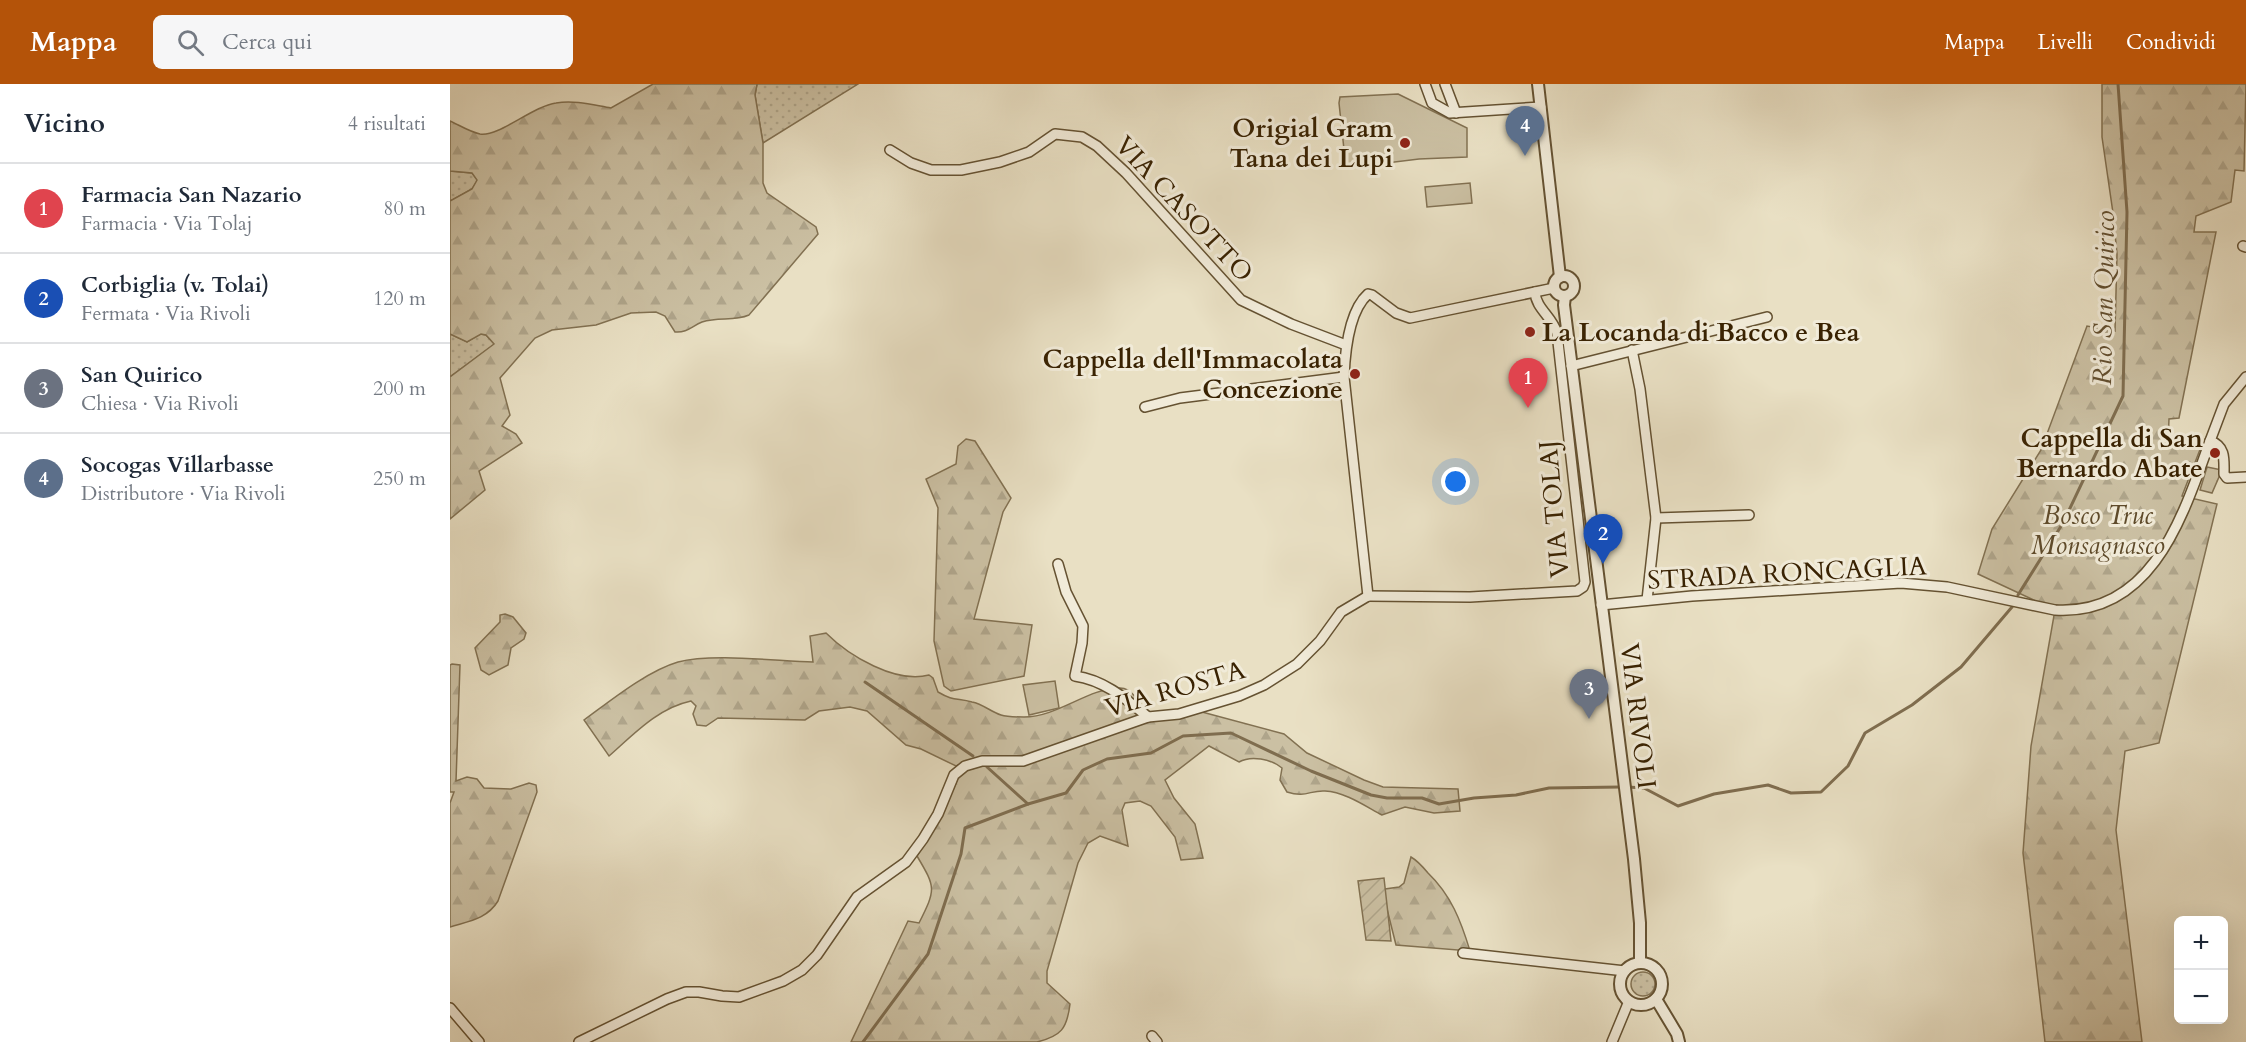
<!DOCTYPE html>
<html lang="it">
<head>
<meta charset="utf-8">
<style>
  body { margin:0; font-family:Cardo,serif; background:#f6f6f7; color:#1f2937 }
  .controls { position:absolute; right:18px; bottom:18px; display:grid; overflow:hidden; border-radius:9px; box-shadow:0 6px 24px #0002 }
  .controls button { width:54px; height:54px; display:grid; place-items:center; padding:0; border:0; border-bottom:2px solid #e0e1e3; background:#fff; color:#1f2937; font:30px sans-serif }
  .you { position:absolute; left:1006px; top:398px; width:21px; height:21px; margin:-15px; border:4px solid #fff; border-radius:50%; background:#1a73e8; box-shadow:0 0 0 9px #1a73e833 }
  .badge { display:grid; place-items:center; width:39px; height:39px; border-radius:50%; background:#b45309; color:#fff; font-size:20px; font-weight:700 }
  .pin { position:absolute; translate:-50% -50px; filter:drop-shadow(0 2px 3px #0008) }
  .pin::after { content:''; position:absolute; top:32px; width:21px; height:18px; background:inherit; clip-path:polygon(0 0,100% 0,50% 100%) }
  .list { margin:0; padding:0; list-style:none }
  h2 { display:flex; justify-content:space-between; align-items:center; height:78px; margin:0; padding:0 24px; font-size:26px }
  h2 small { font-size:20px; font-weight:400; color:#747a83 }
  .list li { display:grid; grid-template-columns:39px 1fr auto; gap:18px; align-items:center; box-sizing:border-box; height:90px; padding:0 24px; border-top:2px solid #e0e1e3 }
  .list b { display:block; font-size:22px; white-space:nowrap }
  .list p { margin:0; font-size:20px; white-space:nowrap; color:#747a83 }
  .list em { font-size:20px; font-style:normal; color:#747a83 }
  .icon { flex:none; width:33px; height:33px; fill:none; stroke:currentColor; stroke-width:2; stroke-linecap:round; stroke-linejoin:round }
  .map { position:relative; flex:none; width:1796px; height:958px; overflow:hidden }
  header { display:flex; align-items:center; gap:36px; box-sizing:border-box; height:84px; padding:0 30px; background:#b45309; color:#fff }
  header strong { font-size:28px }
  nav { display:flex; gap:33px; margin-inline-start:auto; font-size:21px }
  .search { width:420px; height:54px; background:#f6f6f7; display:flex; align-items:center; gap:15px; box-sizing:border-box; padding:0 21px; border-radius:9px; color:#747a83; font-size:22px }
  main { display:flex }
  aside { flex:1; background:#fff }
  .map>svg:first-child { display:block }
</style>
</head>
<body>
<header>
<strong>Mappa</strong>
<div class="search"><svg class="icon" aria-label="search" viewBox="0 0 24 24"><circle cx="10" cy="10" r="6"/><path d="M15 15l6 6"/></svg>Cerca qui</div>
<nav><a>Mappa</a><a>Livelli</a><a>Condividi</a></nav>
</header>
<main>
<aside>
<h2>Vicino<small>4 risultati</small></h2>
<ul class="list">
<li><span class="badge" style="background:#e0444e">1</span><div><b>Farmacia San Nazario</b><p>Farmacia · Via Tolaj</p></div><em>80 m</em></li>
<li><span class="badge" style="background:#1a4fb4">2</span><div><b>Corbiglia (v. Tolai)</b><p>Fermata · Via Rivoli</p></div><em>120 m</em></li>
<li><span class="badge" style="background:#6b7280">3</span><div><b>San Quirico</b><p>Chiesa · Via Rivoli</p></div><em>200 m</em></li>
<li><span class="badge" style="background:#5c6f8a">4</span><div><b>Socogas Villarbasse</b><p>Distributore · Via Rivoli</p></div><em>250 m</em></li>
</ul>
</aside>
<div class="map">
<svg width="1796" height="958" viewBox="0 0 1796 958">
  <defs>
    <pattern id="grass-dots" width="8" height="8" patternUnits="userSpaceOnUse" patternTransform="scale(1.5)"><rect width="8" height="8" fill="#cbc0a3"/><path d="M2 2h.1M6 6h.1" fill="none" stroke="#afa58b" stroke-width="1.8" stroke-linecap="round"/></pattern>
    <pattern id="forest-firs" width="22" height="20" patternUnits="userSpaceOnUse" patternTransform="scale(1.5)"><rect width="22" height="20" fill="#cbc0a3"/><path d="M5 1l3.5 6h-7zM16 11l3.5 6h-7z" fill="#afa58b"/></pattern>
    <pattern id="park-tufts" width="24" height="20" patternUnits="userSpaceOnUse" patternTransform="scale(1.5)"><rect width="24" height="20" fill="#cbc0a3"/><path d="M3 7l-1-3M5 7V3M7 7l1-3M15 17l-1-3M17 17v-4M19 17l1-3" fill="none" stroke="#afa58b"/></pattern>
    <pattern id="garden-furrows" width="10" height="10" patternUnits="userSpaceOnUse" patternTransform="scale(1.5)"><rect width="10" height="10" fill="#cbc0a3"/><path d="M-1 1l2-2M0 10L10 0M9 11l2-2" fill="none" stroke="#afa58b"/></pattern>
  </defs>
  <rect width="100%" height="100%" fill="#e9e0c4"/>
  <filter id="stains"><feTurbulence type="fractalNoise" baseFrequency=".00333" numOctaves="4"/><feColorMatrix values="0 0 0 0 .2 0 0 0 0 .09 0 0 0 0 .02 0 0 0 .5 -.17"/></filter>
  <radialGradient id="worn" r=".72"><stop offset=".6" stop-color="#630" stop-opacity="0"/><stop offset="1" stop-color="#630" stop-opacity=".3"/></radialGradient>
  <!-- grass -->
  <g fill="url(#grass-dots)" stroke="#827152" stroke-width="1.5">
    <path d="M307,0H408L313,59L305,11Z"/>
    <path d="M0,87L22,89L28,96L22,105L0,117Z"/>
    <path d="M0,250L17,258L30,250L36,251L45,260L0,293Z"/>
    <circle cx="1193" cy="900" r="12"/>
  </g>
  <!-- forest -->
  <g fill="url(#forest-firs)" stroke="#827152" stroke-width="1.5">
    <path d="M203,0H307L305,11L313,59V99L317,109L366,143L368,150L299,231C283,238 269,232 252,238C242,242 237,249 225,248L215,232L206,228L181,229L146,241L102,246L85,254L50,294L60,331L52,342L66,350L72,359L29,387L35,406L0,435V293L44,260L36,251L31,250L17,258L0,250V117L22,105L27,96L22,89L0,87V37C9,41 20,48 30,50C49,53 83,22 106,19C125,16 143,21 161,24Z"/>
    <path d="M1652,0H1796L1794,87L1785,86L1781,118L1746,132L1744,148H1766L1729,334L1719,335L1718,360L1751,363L1732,412L1767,420L1709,659L1675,667L1666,746L1692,958H1595L1573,769L1581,662L1605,526L1528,490L1542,445L1591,366L1637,242L1665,247L1667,170L1663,129L1652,53Z"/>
    <path d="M516,355L525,357L561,414L553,428L524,535L582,541L574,592L501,607L494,602L484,557L488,424L476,395L506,380L508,362Z"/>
    <path d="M55,530L63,533L76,549L74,555L61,564L58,581L39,591L31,586L25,564L50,538V531Z"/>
    <path d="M376,549C399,572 446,600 479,591L483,594L488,608C503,617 507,614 522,618C533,620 541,628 551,631C557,633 567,633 574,633C608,633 638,604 670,604C682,604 691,619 692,629L686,633L577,671L522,675L506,682L471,665L456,661L417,627L400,623L369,627L355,636L268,634L256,642L247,641L243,630L246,622L241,617C208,624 184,650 159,672L134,636C160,617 197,587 228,578C262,569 326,577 363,578L360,552Z"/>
    <path d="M2,580L10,581L6,697L17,693L27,695L34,704L61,705L79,699L86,701L87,708L48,817C37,835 19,837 0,843V719L4,708H0V581Z"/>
    <path d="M752,628L834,650L857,669L914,696L933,703L1008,705L1010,727L984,729L955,723L932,731C915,722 895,708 875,707C860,706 856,714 837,708L830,696L832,684C821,675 801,671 789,678L759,662L715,696L724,714L745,740L753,774L731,776L725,753L701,722L690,717L675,719L672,726L678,762L650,752L638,759L628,779L597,887V899L620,920C617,945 611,952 587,958H401L458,837L469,839C486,805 486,804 467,772L489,736L509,692L517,683L529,680L572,679L696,636Z"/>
    <path d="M961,773C968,777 973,783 978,789C1001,811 1011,837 1020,867L946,861L933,809L935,805L949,803L954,799Z"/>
  </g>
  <!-- park -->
  <path fill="url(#park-tufts)" stroke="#827152" stroke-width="1.5" d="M1757,383L1772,386L1762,409L1750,406Z"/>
  <!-- garden -->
  <path fill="url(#garden-furrows)" stroke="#827152" stroke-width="1.5" d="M934,794L941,857L916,856L908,797Z"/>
  <!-- pitch -->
  <g fill="#cbc0a3" stroke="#827152" stroke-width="1.5">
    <path d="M948,10L1017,44V73L969,75L896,84L889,19L890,13Z"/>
    <path d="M1020,99L1022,119L977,123L975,103Z"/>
    <path d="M605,597L609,624L579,631L573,601Z"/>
  </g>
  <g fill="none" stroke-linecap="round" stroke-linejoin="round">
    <!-- stream -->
    <g stroke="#7f6d4f" stroke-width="3">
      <path d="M1568,511L1613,439L1673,312L1677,128L1668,0"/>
      <path d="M415,598L523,672"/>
      <path d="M537,683L578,720L616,709L633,686L657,675L701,669L733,652L781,649L861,687L921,711L937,714H972L989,720L1024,714L1066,711L1099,704L1171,703"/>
      <path d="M1177,703L1194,704L1228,722L1264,710L1318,701L1341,709L1371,708L1398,682L1415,649L1462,621L1511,583L1562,523"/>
      <path d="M413,958L478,870L511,770L515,744L578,720"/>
    </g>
    <!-- minor casing -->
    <g stroke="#655232" stroke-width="12">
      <g id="minor">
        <path d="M975,0L982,19L1000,29L1091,23"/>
        <path d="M995,0L1006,29"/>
        <path d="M440,66L461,79L481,86H511L550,78L579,68L605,50L632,53L647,62L676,89L791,216L841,240L896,261"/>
        <path d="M1793,162L1796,163"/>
        <path d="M1182,266L1190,305L1206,434L1197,516"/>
        <path d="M1121,282L1317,233"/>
        <path d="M695,323L730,314L894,293"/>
        <path d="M1760,357L1774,320L1796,293"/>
        <path d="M1206,434L1299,431"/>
        <path d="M608,480L616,508L633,542L632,559L625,592C654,596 676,615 698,633"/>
        <path d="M918,512L1020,513L1127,507L1133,503L1135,498L1107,249C1102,232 1086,225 1085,208"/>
        <path d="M918,512L894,293C895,268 899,227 918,210L922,211L946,229L960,234L1104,204"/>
        <path d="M1151,521L1242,512L1451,499L1497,503L1605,526C1703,532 1733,431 1760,357C1776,362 1774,376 1774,390L1777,394L1796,393"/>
        <path d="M1013,869L1175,887"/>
        <path d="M0,924L29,958"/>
        <path d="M702,952L707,958"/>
        <path d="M129,958L217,915L236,908H249L272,912L289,913L333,897L352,886L367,871L407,813L456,778L473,755L488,730L504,691L515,682L532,677H573L698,633L729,630L789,612L814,601L847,580L870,557L891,528L918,512"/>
        <path d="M1162,958L1179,917"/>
      </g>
    </g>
    <!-- tertiary casing -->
    <g stroke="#655232" stroke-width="14">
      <g id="tertiary">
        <path d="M1088,0L1110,193"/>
        <circle cx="1114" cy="202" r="10"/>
        <path d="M1115,212L1114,221L1184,775L1190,839V879"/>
        <circle cx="1191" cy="900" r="21"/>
        <path d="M1206,915L1227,950L1229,958"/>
      </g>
    </g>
    <!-- minor -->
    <use href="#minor" stroke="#f1ebd9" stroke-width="9"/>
    <!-- tertiary -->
    <use href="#tertiary" stroke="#f1ebd9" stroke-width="10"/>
  </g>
  <!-- markers -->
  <g fill="#8f2418" stroke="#f1ebd9" stroke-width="2">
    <circle cx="955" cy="59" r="6"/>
    <circle cx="1080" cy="248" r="6"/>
    <circle cx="905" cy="290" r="6"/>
    <circle cx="1765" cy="369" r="6"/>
  </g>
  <g text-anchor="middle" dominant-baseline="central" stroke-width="6" stroke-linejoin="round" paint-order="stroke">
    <!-- poi labels -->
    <g font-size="26" font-weight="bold" fill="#392202" stroke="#f1ebd9" text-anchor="end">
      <text x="943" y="44">Origial Gram<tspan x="943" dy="30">Tana dei Lupi</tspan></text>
      <text x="1092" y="248" text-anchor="start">La Locanda di Bacco e Bea</text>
      <text x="893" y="275">Cappella dell'Immacolata<tspan x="893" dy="30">Concezione</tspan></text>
      <text x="1753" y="354">Cappella di San<tspan x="1753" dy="30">Bernardo Abate</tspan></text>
    </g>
    <!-- street labels -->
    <g font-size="26" fill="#392202" stroke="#f1ebd9">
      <text transform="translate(734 125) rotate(47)">VIA CASOTTO</text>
      <text transform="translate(1104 425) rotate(-95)">VIA TOLAJ</text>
      <text transform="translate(1337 489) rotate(-3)">STRADA RONCAGLIA</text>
      <text transform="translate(725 605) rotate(-16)">VIA ROSTA</text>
      <text transform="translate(1188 632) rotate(83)">VIA RIVOLI</text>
    </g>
    <!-- park labels -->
    <g font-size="26" font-style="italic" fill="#5e4a2a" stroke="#f1ebd9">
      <text x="1648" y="431">Bosco Truc<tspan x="1648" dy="30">Monsagnasco</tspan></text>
    </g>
    <!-- water labels -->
    <g font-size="27" font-style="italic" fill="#624e2f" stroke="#f1ebd9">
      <text transform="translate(1654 214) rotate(-89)">Rio San Quirico</text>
    </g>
  </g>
  <rect width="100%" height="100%" filter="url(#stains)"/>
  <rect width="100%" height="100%" fill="url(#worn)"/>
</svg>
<div class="controls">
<button>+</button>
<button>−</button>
</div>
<div class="you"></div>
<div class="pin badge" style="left:1078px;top:324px;background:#e0444e">1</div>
<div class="pin badge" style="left:1153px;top:480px;background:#1a4fb4">2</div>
<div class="pin badge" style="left:1139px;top:635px;background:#6b7280">3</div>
<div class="pin badge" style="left:1075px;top:72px;background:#5c6f8a">4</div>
</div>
</main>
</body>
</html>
